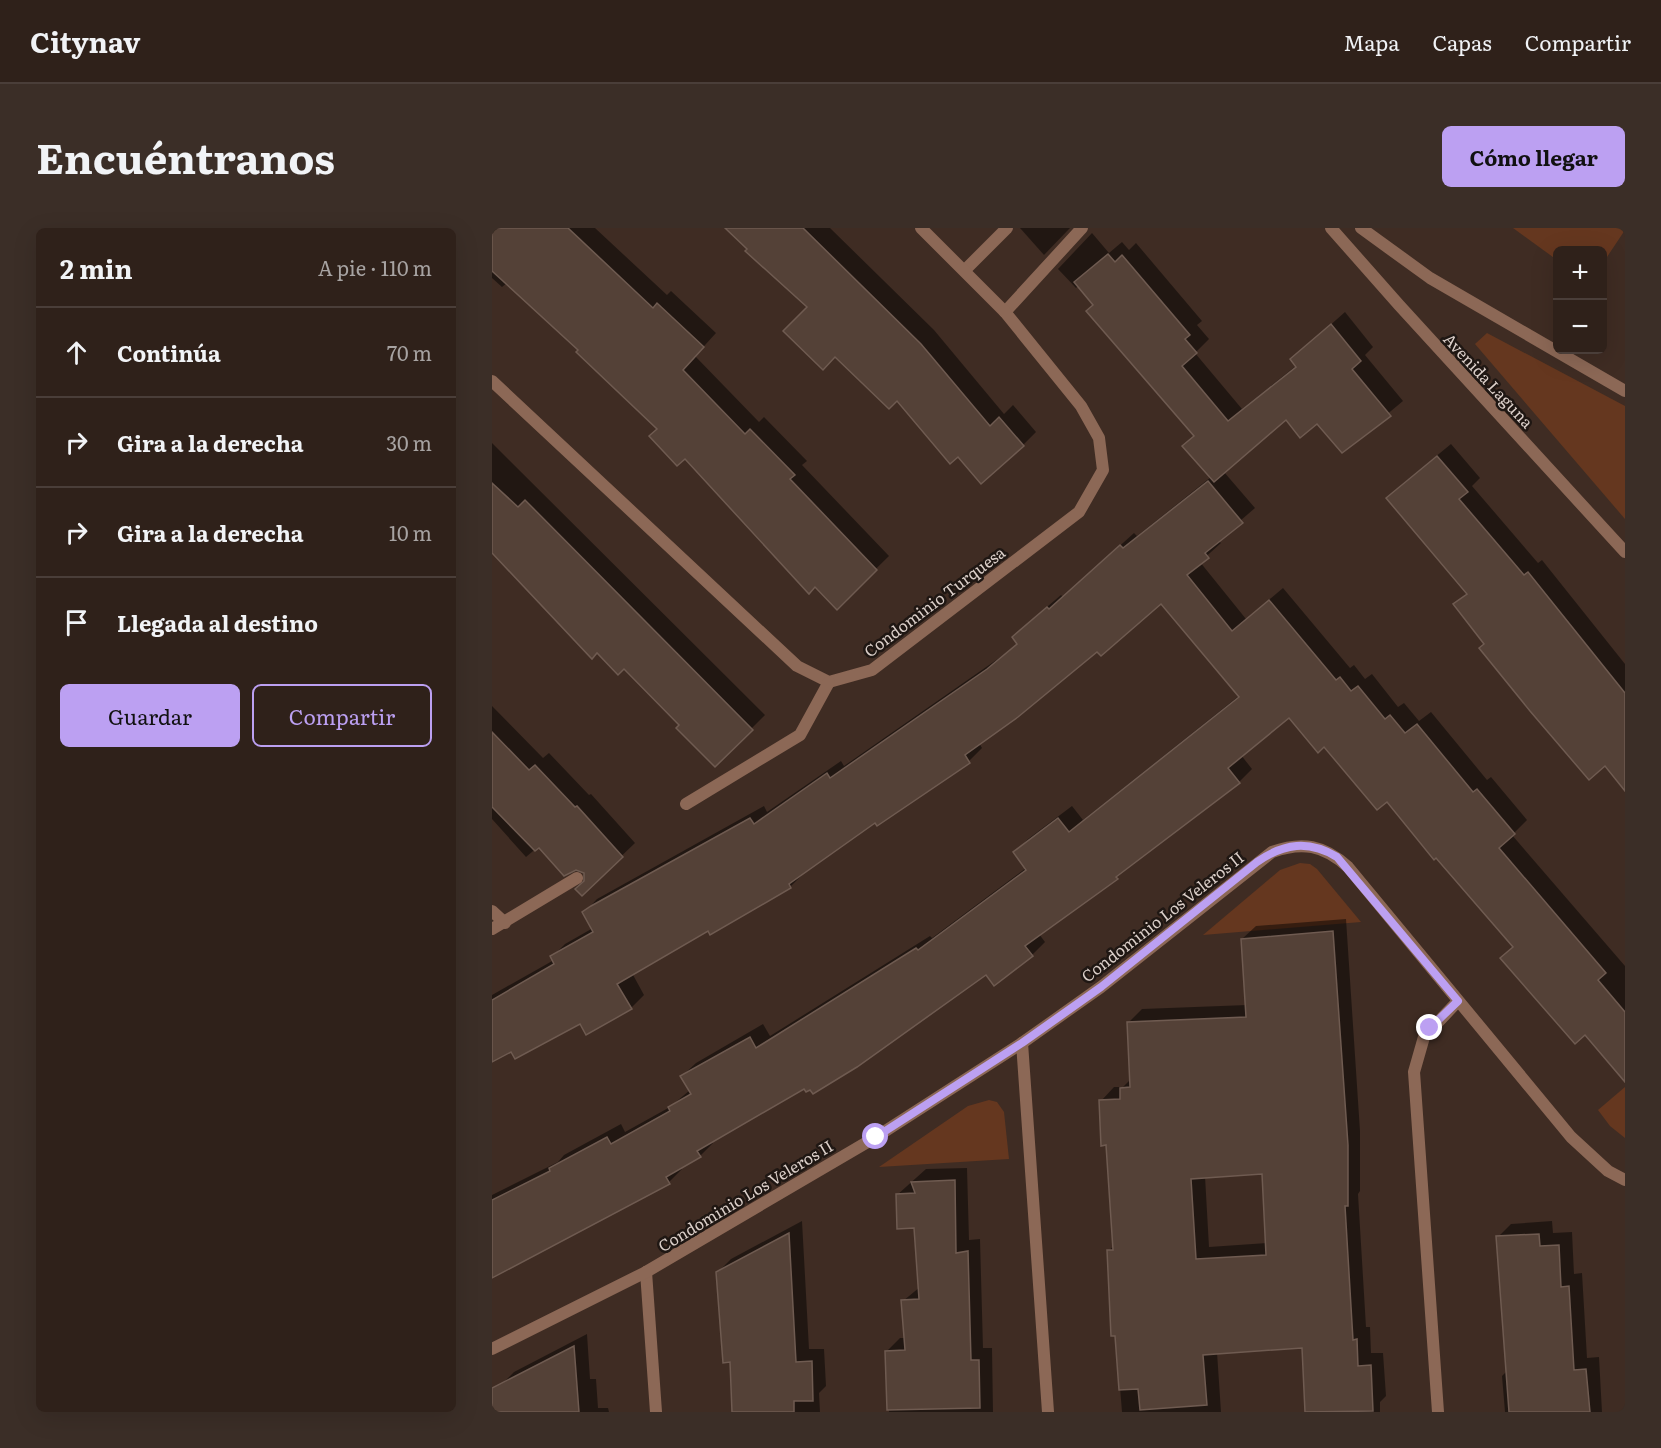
<!DOCTYPE html>
<html lang="es">
<head>
<meta charset="utf-8">
<style>
  body { margin:0; font-family:Literata,serif; background:#3b2e27; color:#f1f3f6 }
  .controls { position:absolute; right:18px; top:18px; display:grid; overflow:hidden; border-radius:9px; box-shadow:0 6px 24px #0002 }
  .controls button { width:54px; height:54px; display:grid; place-items:center; padding:0; border:0; border-bottom:2px solid #4a3e39; background:#2f211a; color:#f1f3f6; font:30px sans-serif }
  .stop { position:absolute; width:18px; height:18px; margin:-14px; border:4px solid #bca0f2; border-radius:50%; background:#fff }
  .stop.end { background:#bca0f2; border-color:#fff; box-shadow:0 2px 6px #0008 }
  .list { margin:0; padding:0; list-style:none }
  h2 { display:flex; justify-content:space-between; align-items:center; height:78px; margin:0; padding:0 24px; font-size:26px }
  h2 small { font-size:20px; font-weight:400; color:#a7a3a2 }
  .list li { display:grid; grid-template-columns:39px 1fr auto; gap:18px; align-items:center; box-sizing:border-box; height:90px; padding:0 24px; border-top:2px solid #4a3e39 }
  .list b { display:block; font-size:22px; white-space:nowrap }
  .list em { font-size:20px; font-style:normal; color:#a7a3a2 }
  .actions { display:flex; gap:12px; padding:18px 24px }
  .actions a { flex:1; padding:14px 0; border:2px solid #bca0f2; border-radius:9px; text-align:center; font-size:21px; color:#bca0f2 }
  .actions .main { background:#bca0f2; color:#111 }
  .icon { flex:none; width:33px; height:33px; fill:none; stroke:currentColor; stroke-width:2; stroke-linecap:round; stroke-linejoin:round }
  .map { position:relative; flex:none; width:1133px; height:1184px; overflow:hidden; border-radius:9px }
  header { display:flex; align-items:center; gap:36px; box-sizing:border-box; height:84px; padding:0 30px; background:#2f211a; border-bottom:2px solid #4a3e39 }
  header strong { font-size:28px }
  nav { display:flex; gap:33px; margin-inline-start:auto; font-size:21px }
  .intro { display:flex; align-items:center; justify-content:space-between; box-sizing:border-box; height:144px; padding:0 36px }
  h1 { margin:0; font-size:42px }
  .button { padding:15px 27px; border-radius:9px; background:#bca0f2; color:#111; font-size:21px; font-weight:700 }
  main { display:flex; gap:36px; padding:0 36px }
  aside { flex:1; background:#2f211a; border-radius:9px; box-shadow:0 6px 24px #0002 }
  .map>svg:first-child { display:block }
</style>
</head>
<body>
<header>
<strong>Citynav</strong>
<nav><a>Mapa</a><a>Capas</a><a>Compartir</a></nav>
</header>
<div class="intro"><h1>Encuéntranos</h1><a class="button">Cómo llegar</a></div>
<main>
<aside>
<h2>2 min<small>A pie · 110 m</small></h2>
<ul class="list">
<li><svg class="icon" aria-label="ahead" viewBox="0 0 24 24"><path d="M12 20V5M6 11l6-6 6 6"/></svg><div><b>Continúa</b></div><em>70 m</em></li>
<li><svg class="icon" aria-label="right" viewBox="0 0 24 24"><path d="M7 20v-9h11M14 6l5 5-5 5"/></svg><div><b>Gira a la derecha</b></div><em>30 m</em></li>
<li><svg class="icon" aria-label="right" viewBox="0 0 24 24"><path d="M7 20v-9h11M14 6l5 5-5 5"/></svg><div><b>Gira a la derecha</b></div><em>10 m</em></li>
<li><svg class="icon" aria-label="arrive" viewBox="0 0 24 24"><path d="M6 21V4h12l-3 4 3 4H6"/></svg><div><b>Llegada al destino</b></div></li>
</ul>
<div class="actions"><a class="main">Guardar</a><a>Compartir</a></div>
</aside>
<div class="map">
<svg width="1133" height="1184" viewBox="0 0 1133 1184">
  <rect width="100%" height="100%" fill="#3f2c23"/>
  <!-- green -->
  <g fill="#65371f">
    <path d="M1021,0H1133V2L1111,35L1110,22H1066L1065,32Z"/>
    <path d="M995,105L1133,178V291L983,116Z"/>
    <path d="M808,635L818,636L825,641L869,694L711,707L788,642Z"/>
    <path d="M1133,859V910L1118,898L1106,882Z"/>
    <path d="M497,872L505,874L512,884L517,931L387,939L476,878Z"/>
  </g>
  <!-- shadow -->
  <g fill="#0007" fill-rule="evenodd">
    <path d="M0,0H103L175,67L179,63L224,105L203,128L267,194L272,189L315,233L310,237L397,328L345,379L88,122L15,55L10,59L0,50Z"/>
    <path d="M235,0H338L442,102L512,186L521,177L544,204L531,217L466,226L405,171L317,79Z"/>
    <path d="M528,0H578L552,27Z"/>
    <path d="M600,5L617,25L630,14L637,22L644,15L710,93L705,97L717,111L703,125L750,181L805,137L800,131L853,84L881,119L873,127L911,173L851,223L825,194L794,190L732,244L763,280L726,312L729,315L708,334L754,391L791,360L858,440L862,437L873,451L880,446L906,479L912,475L927,493L939,484L995,552L999,549L1035,592L1020,607L1133,738V833L1022,719L895,572L798,488L749,527L760,541L747,554L547,706L553,714L540,727L494,745L319,860L313,859L220,912L221,915L208,928L189,939L190,941L177,954L0,1048V967L66,934L72,927L129,896L133,904L178,879L198,862L190,848L204,835L271,796L278,808L438,708L440,710L534,640L523,624L536,611L580,578L591,592L748,467L669,374L487,515L490,520L477,533L383,593L311,646L298,659L216,701L140,745L152,767L139,780L89,794L0,832V767L62,732L60,729L73,716L101,700L92,685L105,671L272,578L275,584L349,533L352,538L510,428L526,415L535,396L569,367L571,369L642,305L645,308L719,249L704,207L603,77L587,57L584,60L566,41Z"/>
    <path d="M0,215L273,487L223,537L189,497L132,439L105,423L100,429L0,323Z"/>
    <path d="M959,216L988,250L980,258L1046,335L1050,332L1133,436V561L1113,536L994,416L963,376L975,365L909,257Z"/>
    <path d="M0,478L51,530L57,525L97,567L99,566L143,615L90,666L94,652L91,642L47,618L34,629L0,591Z"/>
    <path d="M854,691L868,903V963L866,966L874,1099H878L879,1125H891L894,1168L888,1174V1184H814L812,1118L725,1124L729,1184H630L617,1023L622,1017L616,916L609,873L622,859H631L639,851L637,794L650,781L755,777L750,711L764,698ZM771,944L775,1015L717,1019L713,948Z"/>
    <path d="M475,940L477,1012L488,1011L491,1120H500L501,1184H397L395,1123L408,1110H413L411,1073L428,1059L424,999L405,967L434,941Z"/>
    <path d="M310,993L317,1121H332L334,1158L327,1165L328,1184H241L239,1133L226,1044L239,1031Z"/>
    <path d="M1060,993L1061,1005L1080,1004L1082,1046L1090,1045L1095,1130L1107,1129L1110,1184H1013L1010,1148L1014,1144L1006,1009L1019,996Z"/>
    <path d="M95,1106L98,1151H104L106,1180H116L117,1184H10L9,1157L22,1144Z"/>
  </g>
  <!-- building -->
  <g fill="#544137" stroke="#6f5b51" stroke-width="1.5" fill-rule="evenodd">
    <path d="M0,0H76L161,80L165,75L212,119L191,142L253,206L258,201L303,247L298,251L385,342L345,382L323,359L317,366L193,231L185,238L157,208L165,201L84,124L86,122L0,43Z"/>
    <path d="M233,0H311L429,116L498,198L507,189L532,218L489,256L466,229L458,236L405,173L397,181L343,129L331,142L291,103L315,79L253,23L255,21Z"/>
    <path d="M616,26L623,34L630,27L698,107L693,111L705,125L690,138L736,193L804,139L798,131L839,96L869,133L860,141L899,188L850,225L825,196L808,210L794,192L722,254L690,218L702,208L594,83L601,77L582,54Z"/>
    <path d="M945,228L976,264L967,271L1032,347L1036,344L1133,465V563L1113,538L1097,552L1038,483L987,420L992,416L961,376L975,366L894,270Z"/>
    <path d="M716,253L751,295L713,325L717,330L695,347L740,403L777,372L844,452L848,449L859,463L866,458L893,491L898,487L913,505L925,496L981,564L985,561L1023,606L1007,620L1114,745L1106,752L1133,784V854L1093,807L1083,816L1008,730L1021,719L944,630L942,632L895,574L885,582L832,519L826,525L797,490L736,540L748,555L624,649L626,651L533,718L541,728L502,758L494,747L365,839L321,866L318,862L314,864L312,861L205,923L209,929L174,949L178,956L0,1050V972L58,943L57,940L115,909L119,916L178,883L176,879L199,866L188,848L258,809L264,820L424,720L426,722L534,642L521,624L566,590L577,604L747,469L669,376L609,428L605,424L526,489L473,527L478,535L385,598L383,595L297,656L299,660L218,707L216,703L125,756L140,781L94,807L88,796L23,831L19,824L0,834V772L62,736L58,728L101,704L90,684L99,678L258,590L262,596L335,545L338,550L495,441L525,416L520,409L555,379L557,381L628,317L631,320Z"/>
    <path d="M0,255L26,279L33,272L261,502L223,539L184,500L187,497L132,441L126,447L105,425L100,431L0,325Z"/>
    <path d="M0,504L37,542L43,537L83,579L85,578L131,629L90,668L83,661L92,653V645L84,642L72,648L47,620L43,623L0,579Z"/>
    <path d="M841,703L856,917V978H853L861,1112L865,1111L866,1138L879,1137L881,1183L813,1184L810,1120L711,1127L715,1177L648,1182L646,1161L627,1162L623,1108H619L615,1022H621L614,917L609,918L607,872L628,871V860L638,859L635,794L754,789L749,711ZM770,946L774,1027L704,1031L699,951Z"/>
    <path d="M463,952L464,1025L476,1023L479,1132H487L488,1180L395,1182L393,1123L413,1122L409,1072L427,1071L422,1000L405,1001L404,966L423,965L419,954Z"/>
    <path d="M297,1005L304,1134L320,1133L321,1173H302V1184H240L238,1134L231,1135L224,1044Z"/>
    <path d="M1047,1006L1048,1018L1067,1017L1069,1059L1077,1058L1082,1142L1094,1141L1098,1184H1017L1004,1008Z"/>
    <path d="M82,1118L87,1184H0V1160Z"/>
  </g>
  <g fill="none" stroke-linecap="round" stroke-linejoin="round">
    <!-- street -->
    <g stroke="#8c6856" stroke-width="12">
      <path d="M839,0L907,77L1133,324"/>
      <path d="M869,0L938,50L1133,163"/>
      <path d="M473,42L515,0"/>
      <path d="M513,84L590,0"/>
      <path d="M0,153L305,438L337,454L380,442L587,284L611,242L607,210L589,178L513,84L429,0"/>
      <path d="M194,576L308,507L337,454"/>
      <path d="M0,683L13,695"/>
      <path d="M0,701L85,650"/>
      <path d="M530,815L556,1184"/>
      <path d="M154,1044L164,1184"/>
      <path d="M0,1121L154,1044L384,909L530,815L609,759L780,624C810,613 832,617 856,639L1079,909L1116,943L1133,952"/>
      <path d="M946,1184L922,844L932,809L966,773"/>
    </g>
  </g>
  <g fill="none" stroke-linecap="round" stroke-linejoin="round">
    <!-- route -->
    <path stroke="#bca0f2" stroke-width="8" d="M384,909L530,815L609,759L765,634C792,615 817,612 845,629L966,773L938,800"/>
  </g>
  <g text-anchor="middle" dominant-baseline="central" stroke-width="5" stroke-linejoin="round" paint-order="stroke">
    <!-- street labels -->
    <g font-size="16" fill="#dbcfc9" stroke="#1f1713">
      <text transform="translate(997 152) rotate(47)">Avenida Laguna</text>
      <text transform="translate(442 373) rotate(-37)">Condominio Turquesa</text>
      <text transform="translate(670 688) rotate(-38)">Condominio Los Veleros II</text>
      <text transform="translate(253 967) rotate(-31)">Condominio Los Veleros II</text>
    </g>
  </g>
</svg>
<div class="controls">
<button>+</button>
<button>−</button>
</div>
<div class="stop" style="left:384px;top:909px"></div>
<div class="stop end" style="left:938px;top:800px"></div>
</div>
</main>
</body>
</html>
